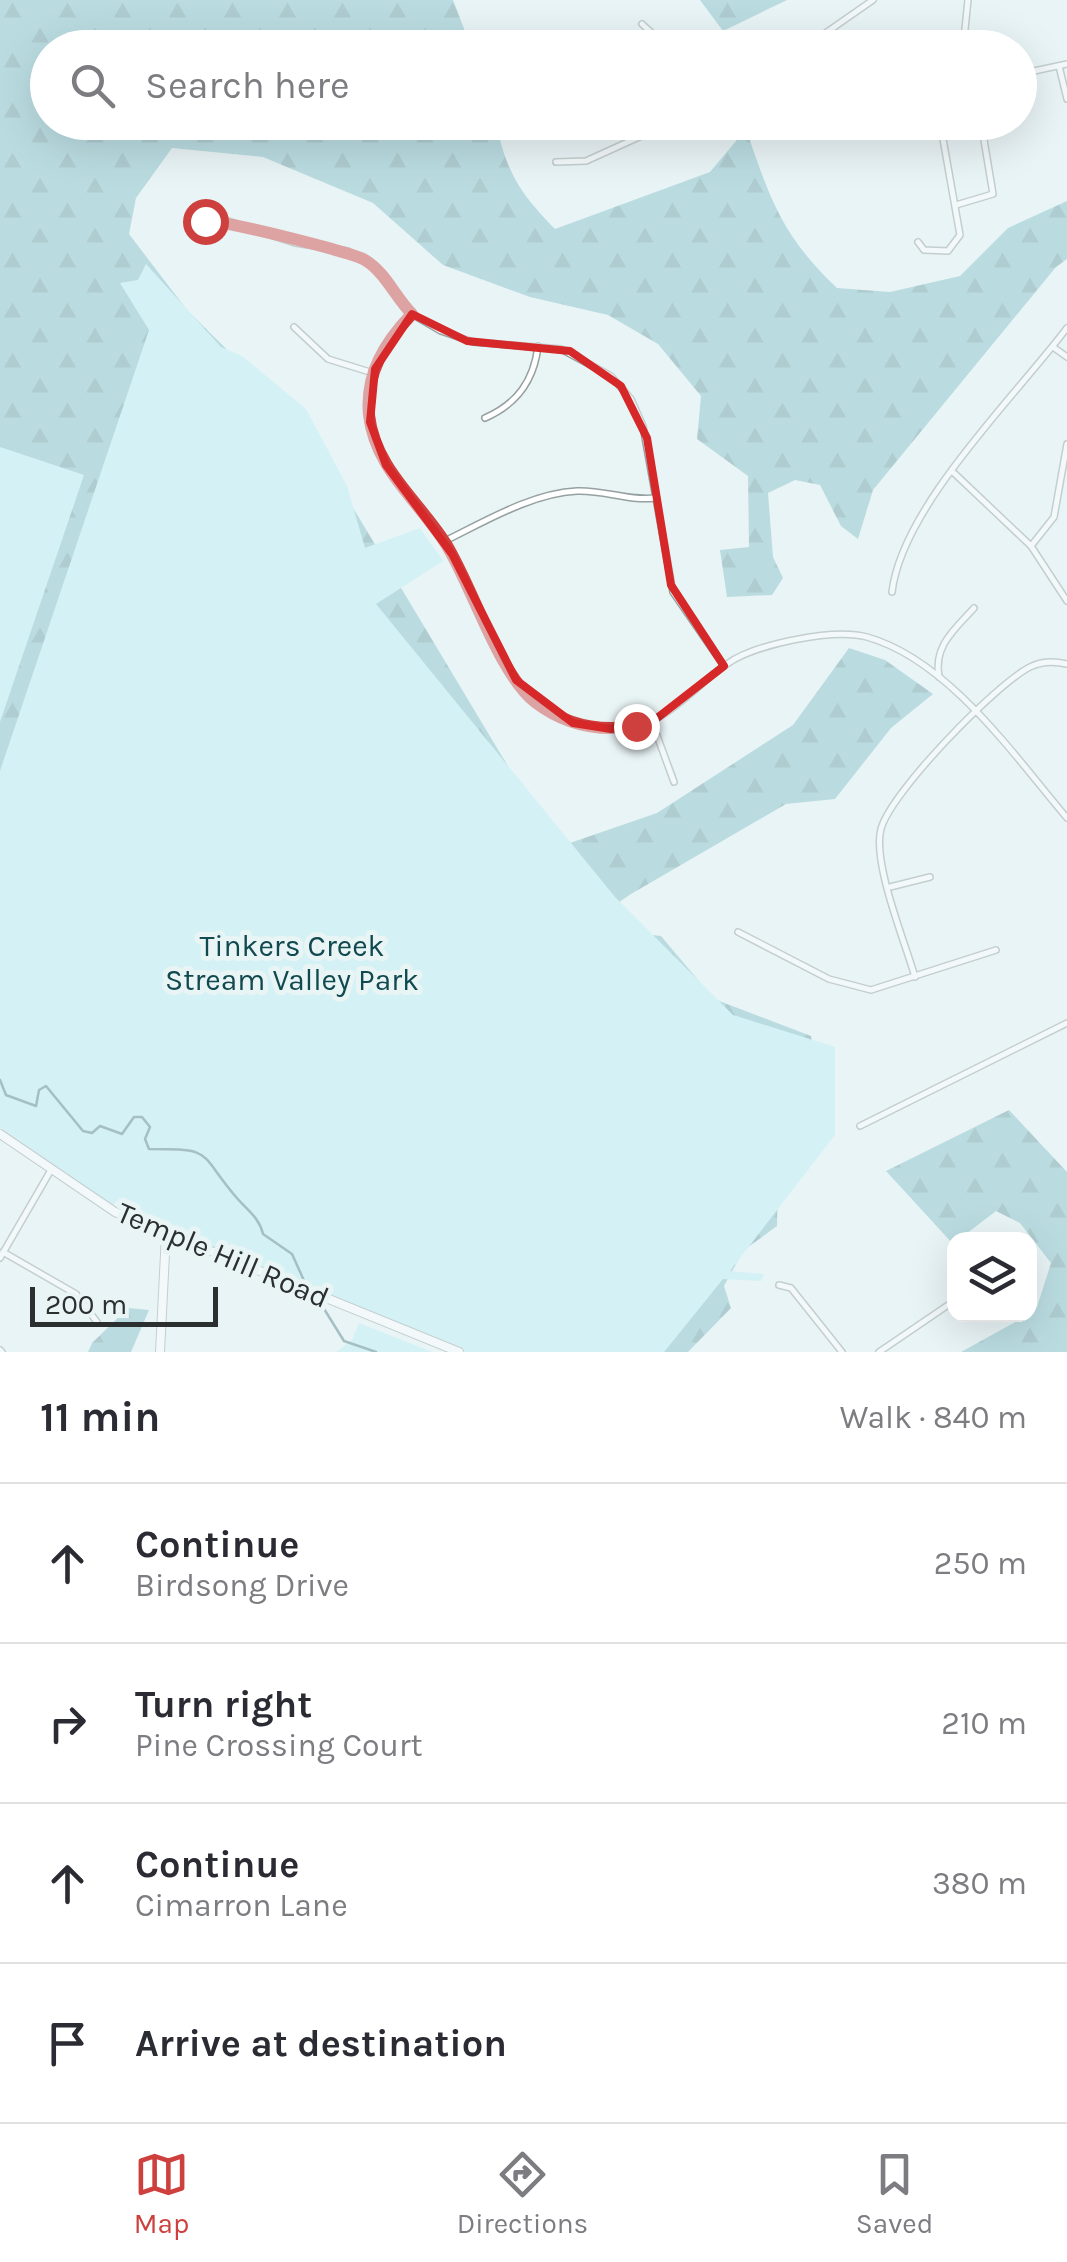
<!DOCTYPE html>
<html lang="en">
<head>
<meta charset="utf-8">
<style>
  body { margin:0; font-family:Karla,sans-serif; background:#f7f7f7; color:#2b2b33 }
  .controls { position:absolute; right:30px; bottom:30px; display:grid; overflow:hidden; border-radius:20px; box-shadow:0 10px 40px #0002 }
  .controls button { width:90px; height:90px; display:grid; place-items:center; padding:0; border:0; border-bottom:2px solid #e1e1e2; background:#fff; color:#2b2b33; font:50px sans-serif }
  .scale { position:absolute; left:30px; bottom:25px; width:188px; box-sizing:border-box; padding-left:10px; border:5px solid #2b2f30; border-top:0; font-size:28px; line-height:35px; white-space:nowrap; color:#2b2f30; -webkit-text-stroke:8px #e9f4f5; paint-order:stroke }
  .stop { position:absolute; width:30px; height:30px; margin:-22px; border:8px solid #ce403d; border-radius:50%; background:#fff }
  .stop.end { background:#ce403d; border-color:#fff; box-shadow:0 2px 10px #0008 }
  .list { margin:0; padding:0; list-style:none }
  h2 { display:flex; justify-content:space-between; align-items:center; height:130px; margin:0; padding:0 40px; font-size:42px }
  h2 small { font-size:32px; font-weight:400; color:#7c7c81 }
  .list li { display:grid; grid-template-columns:65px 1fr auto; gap:30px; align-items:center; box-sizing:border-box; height:160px; padding:0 40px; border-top:2px solid #e1e1e2 }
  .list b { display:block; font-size:38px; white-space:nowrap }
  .list p { margin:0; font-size:32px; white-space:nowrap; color:#7c7c81 }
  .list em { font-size:32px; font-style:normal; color:#7c7c81 }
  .icon { flex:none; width:55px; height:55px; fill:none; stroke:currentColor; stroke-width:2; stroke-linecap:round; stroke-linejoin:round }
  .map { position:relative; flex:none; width:1067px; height:1352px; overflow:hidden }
  .search { position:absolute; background:#fff; box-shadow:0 10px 40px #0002; left:30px; right:30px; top:30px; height:110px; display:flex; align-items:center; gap:25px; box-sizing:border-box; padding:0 35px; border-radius:55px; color:#7c7c81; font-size:38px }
  .sheet { height:770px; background:#fff }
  nav { display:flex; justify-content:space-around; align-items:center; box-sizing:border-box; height:140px; border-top:2px solid #e1e1e2; background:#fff; font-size:28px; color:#7c7c81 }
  nav a { display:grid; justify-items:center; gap:5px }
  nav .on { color:#ce403d }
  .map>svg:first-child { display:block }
</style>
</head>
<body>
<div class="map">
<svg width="1067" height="1352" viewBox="0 0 1067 1352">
  <defs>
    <pattern id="forest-firs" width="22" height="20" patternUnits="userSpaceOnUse" patternTransform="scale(2.5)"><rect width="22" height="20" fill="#80bfc7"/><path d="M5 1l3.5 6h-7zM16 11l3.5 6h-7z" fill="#699ca2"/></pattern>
  </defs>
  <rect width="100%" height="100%" fill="#e9f4f5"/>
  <!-- forest -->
  <g fill="url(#forest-firs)">
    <path d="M0,0H453L471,47L48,48V122L496,123C507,173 519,192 555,229L710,172L746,129C770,199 782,236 837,288L890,292L960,276L1008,228L1067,201V259L1056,267L873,490L858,539L841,526L820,485L795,480L768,493L773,557L783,578L772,595L727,597L720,550L749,547L748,476L697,439L701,396L658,344L608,315L530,297L443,265L373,203L263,157L172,148L136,198L129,234L187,310L304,426L518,783L567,844L657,813L793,725L849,648L885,660L933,694L891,728L835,799L786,804L631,894L600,915L593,928L661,936L714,999L811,1036L817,1076L778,1171L777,1226L743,1251L724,1286L731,1308L688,1352H495L0,1120Z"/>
    <path d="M700,0H787L723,31Z"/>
    <path d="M1009,1110L1067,1172V1352H961L1030,1314L1037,1307L1051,1263L1020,1223L996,1211L953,1244L886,1171Z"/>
    <path d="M128,1308L149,1310L131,1352H88L92,1343Z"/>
  </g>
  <!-- park -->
  <g fill="#bbeef4">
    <path d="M146,264L221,347L242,356L306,409L347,486L365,548L420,528L422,531L443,561L376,604L615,897L733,1015L835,1047V1135L730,1271L764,1274L761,1281L723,1279L664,1352H463L261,1271L117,1201L113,1205L0,1128V771L149,330L120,283L138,280Z"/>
    <path d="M0,447L84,475L0,722Z"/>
    <path d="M359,1323L432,1352H336L352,1340Z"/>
  </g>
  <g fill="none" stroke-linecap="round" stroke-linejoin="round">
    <!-- stream -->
    <g stroke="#527f85" stroke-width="2.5">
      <path d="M0,1080L6,1095L36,1106L39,1090L46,1086L83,1131L92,1133L100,1126L122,1134L134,1117H142L150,1127L145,1139L149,1149C215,1149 197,1151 236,1197C247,1210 259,1217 263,1234L292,1254L306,1285"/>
      <path d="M321,1304L344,1341L376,1352"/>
    </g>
    <!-- minor casing -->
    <g stroke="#96a0a1" stroke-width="8">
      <g id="minor">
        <path d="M642,24L668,48"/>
        <path d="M804,48L873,0"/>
        <path d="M963,48L968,0"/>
        <path d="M1059,66L1067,99"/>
        <path d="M1020,74L1067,64"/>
        <path d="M821,129L837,122"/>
        <path d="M556,162L586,161L672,122"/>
        <path d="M956,205L993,194L981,122"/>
        <path d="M200,223L222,219L295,243L348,251L380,272L412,314L441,331L473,342L561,349L611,376L631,399L643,426L673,592L724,666"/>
        <path d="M918,242L924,250L948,251L960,235L940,122"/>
        <path d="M412,314C383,345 363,379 370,423C378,472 420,504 446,544C476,591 490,656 529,697C549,718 583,729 612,729C665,729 688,691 727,664C755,644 834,628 867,637C949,660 1015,757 1067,818"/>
        <path d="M294,327L328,359L373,373"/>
        <path d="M1053,347L1067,357"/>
        <path d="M485,418C517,404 534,381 538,346"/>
        <path d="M954,473L1031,546L1067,601"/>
        <path d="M445,541C484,522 532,493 577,491C605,490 627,501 655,498"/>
        <path d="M1031,546L1054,517L1067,444"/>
        <path d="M892,592C902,507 1014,398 1067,328"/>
        <path d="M939,677C933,646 955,629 974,608"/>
        <path d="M652,722L674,782"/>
        <path d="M890,887L930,877"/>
        <path d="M738,932L829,979L871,990L996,950"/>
        <path d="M915,977C905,942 872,862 881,829C890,793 996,684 1030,667C1042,661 1054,661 1067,664"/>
        <path d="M860,1126L1067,1023"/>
        <path d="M3,1252L76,1294L97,1322"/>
        <path d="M0,1258L51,1170"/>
        <path d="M779,1285L791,1288L842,1352"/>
        <path d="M0,1350L2,1352"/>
        <path d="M879,1352L954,1301"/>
      </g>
    </g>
    <!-- secondary casing -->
    <g stroke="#96a0a1" stroke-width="10">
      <g id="secondary">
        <path d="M0,1134L115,1212L459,1352"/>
        <path d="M160,1352L166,1234"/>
      </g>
    </g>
    <!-- minor -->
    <use href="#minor" stroke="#fff" stroke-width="5"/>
    <!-- secondary -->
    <use href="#secondary" stroke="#fff" stroke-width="8"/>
  </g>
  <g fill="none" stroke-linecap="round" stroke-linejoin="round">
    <!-- route -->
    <path stroke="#ce403d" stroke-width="12" d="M205,221C216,218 354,253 365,260C386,273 395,297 412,314C385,342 365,374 369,415C375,469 419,501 446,544C472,586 499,674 535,702C565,725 600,732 636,726"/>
  </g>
  <!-- marked area -->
  <path d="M0 0H1067V1352H0ZM412,314L467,341L570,351L621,386L647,438L671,585L724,666L652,722L611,729L573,723L516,680L452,554L386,465L370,422L375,369Z" fill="#e9f4f5" fill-opacity=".55" fill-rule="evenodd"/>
  <path fill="none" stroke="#d62828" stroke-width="8" stroke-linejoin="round" d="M412,314L467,341L570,351L621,386L647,438L671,585L724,666L652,722L611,729L573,723L516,680L452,554L386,465L370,422L375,369Z"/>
  <g text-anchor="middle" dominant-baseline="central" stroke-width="10" stroke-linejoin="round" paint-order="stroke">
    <!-- park labels -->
    <g font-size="30" fill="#10494f" stroke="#e9f4f5">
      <text x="292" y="946">Tinkers Creek<tspan x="292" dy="34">Stream Valley Park</tspan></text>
    </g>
    <!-- street labels -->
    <g font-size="30" fill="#2b2f30" stroke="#e9f4f5">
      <text transform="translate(223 1255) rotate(23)">Temple Hill Road</text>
    </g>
  </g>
</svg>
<div class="controls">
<button><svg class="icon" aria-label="layers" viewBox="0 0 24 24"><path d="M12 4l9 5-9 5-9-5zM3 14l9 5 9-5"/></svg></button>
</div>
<div class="scale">200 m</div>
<div class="stop" style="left:205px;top:221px"></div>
<div class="stop end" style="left:636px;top:726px"></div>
<div class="search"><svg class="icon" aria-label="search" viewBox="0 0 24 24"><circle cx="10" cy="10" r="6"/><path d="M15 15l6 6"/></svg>Search here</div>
</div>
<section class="sheet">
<h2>11 min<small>Walk · 840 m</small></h2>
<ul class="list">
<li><svg class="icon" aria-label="ahead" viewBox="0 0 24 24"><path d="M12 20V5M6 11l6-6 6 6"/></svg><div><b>Continue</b><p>Birdsong Drive</p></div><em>250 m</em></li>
<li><svg class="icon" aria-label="right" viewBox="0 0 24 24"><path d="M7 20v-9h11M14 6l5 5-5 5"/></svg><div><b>Turn right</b><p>Pine Crossing Court</p></div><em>210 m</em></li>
<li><svg class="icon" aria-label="ahead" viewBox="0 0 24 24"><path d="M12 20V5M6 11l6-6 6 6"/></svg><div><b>Continue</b><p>Cimarron Lane</p></div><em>380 m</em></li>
<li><svg class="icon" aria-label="arrive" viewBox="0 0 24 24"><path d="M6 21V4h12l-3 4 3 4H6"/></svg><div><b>Arrive at destination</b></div></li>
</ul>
</section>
<nav>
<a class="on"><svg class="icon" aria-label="map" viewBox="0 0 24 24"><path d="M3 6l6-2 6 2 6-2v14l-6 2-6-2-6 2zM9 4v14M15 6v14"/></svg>Map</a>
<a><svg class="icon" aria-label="directions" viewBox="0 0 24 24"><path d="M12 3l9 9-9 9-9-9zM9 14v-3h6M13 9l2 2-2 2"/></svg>Directions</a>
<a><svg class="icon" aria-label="saved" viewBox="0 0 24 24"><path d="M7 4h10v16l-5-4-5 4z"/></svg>Saved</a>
</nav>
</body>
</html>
